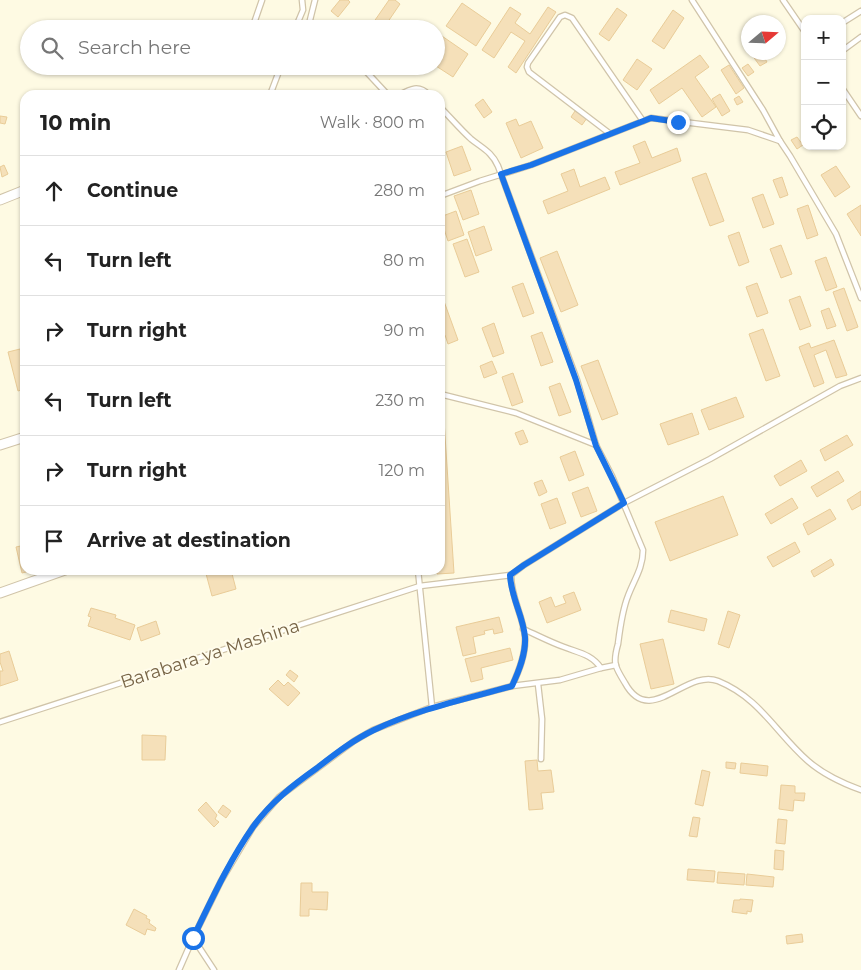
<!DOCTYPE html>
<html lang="en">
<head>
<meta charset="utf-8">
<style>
  body { margin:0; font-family:Montserrat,sans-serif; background:#f2f2f2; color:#222 }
  .controls { position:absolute; right:15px; top:15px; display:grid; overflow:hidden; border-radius:10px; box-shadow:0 1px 4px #0004 }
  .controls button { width:45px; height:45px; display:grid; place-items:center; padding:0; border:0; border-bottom:1px solid #e0e0e0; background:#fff; color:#222; font:25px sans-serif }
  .compass { position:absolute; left:741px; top:15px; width:45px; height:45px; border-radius:50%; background:#fff; box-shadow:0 1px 4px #0004; rotate:71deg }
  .stop { position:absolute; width:15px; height:15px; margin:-11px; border:4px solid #1a73e8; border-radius:50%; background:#fff }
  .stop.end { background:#1a73e8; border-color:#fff; box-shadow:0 1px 5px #0008 }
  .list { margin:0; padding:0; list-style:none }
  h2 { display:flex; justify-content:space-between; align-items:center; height:65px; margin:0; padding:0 20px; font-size:21px }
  h2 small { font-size:16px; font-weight:400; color:#767676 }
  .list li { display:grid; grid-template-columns:32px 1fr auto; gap:15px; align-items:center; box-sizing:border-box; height:70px; padding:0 20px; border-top:1px solid #e0e0e0 }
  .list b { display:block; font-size:19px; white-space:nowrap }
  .list em { font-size:16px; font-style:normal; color:#767676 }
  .icon { flex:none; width:28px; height:28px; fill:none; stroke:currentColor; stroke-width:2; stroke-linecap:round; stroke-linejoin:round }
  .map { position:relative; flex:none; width:861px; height:970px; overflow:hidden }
  .search { position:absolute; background:#fff; box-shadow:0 1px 4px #0004; left:20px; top:20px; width:425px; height:55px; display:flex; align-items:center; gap:12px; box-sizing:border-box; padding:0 18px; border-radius:28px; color:#767676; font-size:19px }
  .panel { position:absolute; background:#fff; box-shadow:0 1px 4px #0004; left:20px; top:90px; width:425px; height:485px; border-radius:15px }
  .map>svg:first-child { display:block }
</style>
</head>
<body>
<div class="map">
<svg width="861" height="970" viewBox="0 0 861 970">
  <rect width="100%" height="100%" fill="#fefae3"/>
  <!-- building -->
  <g fill="#f5e0b9" stroke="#e9cc98">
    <path d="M340,0H348L350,2L338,17L331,11Z"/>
    <path d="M389,0H395L400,4L383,29H381L373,23Z"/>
    <path d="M462,3L491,23L476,46L446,26Z"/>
    <path d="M510,7L521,14L515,23L530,34L548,7L556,12L516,73L508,67L525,41L511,32L494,58L482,50Z"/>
    <path d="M617,8L627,15L609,41L599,34Z"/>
    <path d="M673,10L684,18L664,49L652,41Z"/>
    <path d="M439,34L468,54L453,77L436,66V37Z"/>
    <path d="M756,52H761L767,62L760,66L752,55Z"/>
    <path d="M700,55L709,67L695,77L716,107L702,117L682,88L659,104L650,90Z"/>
    <path d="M637,59L652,69L637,90L623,80Z"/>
    <path d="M748,64L754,72L748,76L742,68Z"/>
    <path d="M729,65L744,88L736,94L721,70Z"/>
    <path d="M720,94L730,111L722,116L712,99Z"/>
    <path d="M739,96L743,102L737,105L734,99Z"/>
    <path d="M483,99L492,112L484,118L475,105Z"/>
    <path d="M575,111L587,118L582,125L571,117Z"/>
    <path d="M0,116L7,117L5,124L0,123Z"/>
    <path d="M516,119L519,126L531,121L543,148L521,158L506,123Z"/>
    <path d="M797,137L803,145L797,149L791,140Z"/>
    <path d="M645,141L652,158L677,148L681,161L620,185L615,172L640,163L633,146Z"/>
    <path d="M462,146L471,170L454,176L446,152Z"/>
    <path d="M4,165L8,174L2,177L0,167Z"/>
    <path d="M836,166L850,187L835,197L821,175Z"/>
    <path d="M574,169L580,187L605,177L610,189L548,214L543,201L568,191L561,174Z"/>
    <path d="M706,173L724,221L710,226L692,178Z"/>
    <path d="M782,177L788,195L780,198L773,180Z"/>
    <path d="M471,190L479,214L463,220L454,196Z"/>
    <path d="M763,194L774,224L763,228L752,198Z"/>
    <path d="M808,205L818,235L807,239L797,209Z"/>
    <path d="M861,205V236L847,214Z"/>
    <path d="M456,211L464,235L448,241L440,217Z"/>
    <path d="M484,226L492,250L476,256L468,232Z"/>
    <path d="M739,232L749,262L739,266L728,236Z"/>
    <path d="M467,239L479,272L465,277L453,244Z"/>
    <path d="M781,245L792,274L781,278L770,249Z"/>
    <path d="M557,251L578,305L561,312L540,258Z"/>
    <path d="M826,257L837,287L826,291L815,261Z"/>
    <path d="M523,283L534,313L523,317L512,287Z"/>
    <path d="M757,283L768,313L757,317L746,287Z"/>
    <path d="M844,288L858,327L847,331L833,292Z"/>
    <path d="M441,293L458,340L448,344L445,335L440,337V328L443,327L440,319Z"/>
    <path d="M800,296L811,326L800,330L789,300Z"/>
    <path d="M829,308L836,326L827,329L821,311Z"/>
    <path d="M494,323L504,353L493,357L482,328Z"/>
    <path d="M763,329L780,376L766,381L749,334Z"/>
    <path d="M542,332L553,362L541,366L531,336Z"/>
    <path d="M834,340L847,375L836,378L826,350L814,355L824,383L814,387L799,347L809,343L811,348Z"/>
    <path d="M20,349L23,361L25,360V389L18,391L8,352Z"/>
    <path d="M598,360L618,414L602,420L581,366Z"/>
    <path d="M492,361L497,373L484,378L480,366Z"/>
    <path d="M513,373L523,402L512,406L502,377Z"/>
    <path d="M560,383L571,412L559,416L549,387Z"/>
    <path d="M736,397L744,417L709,430L701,410Z"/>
    <path d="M692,413L699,434L668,445L660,424Z"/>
    <path d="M440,420H444L454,573L437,574V570H440Z"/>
    <path d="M523,430L528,442L520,445L515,433Z"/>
    <path d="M847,435L853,445L825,461L820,450Z"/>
    <path d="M575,451L584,475L569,481L560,457Z"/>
    <path d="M801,460L807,471L780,486L774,476Z"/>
    <path d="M838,471L844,481L817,497L811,487Z"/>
    <path d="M542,480L547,492L539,496L534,483Z"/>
    <path d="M588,487L597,511L581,517L572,493Z"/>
    <path d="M861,491V505L852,510L847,500Z"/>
    <path d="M723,496L738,535L670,561L655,522Z"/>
    <path d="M557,498L566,523L550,529L541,504Z"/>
    <path d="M792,498L798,508L771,524L765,514Z"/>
    <path d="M830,509L836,519L808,535L803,524Z"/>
    <path d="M795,542L800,552L773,567L767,557Z"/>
    <path d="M25,545V570H34L22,573L16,547Z"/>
    <path d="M831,559L834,565L814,577L811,571Z"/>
    <path d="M205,570H231L236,589L212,596Z"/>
    <path d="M574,592L581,610L547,623L539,602L551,597L555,607L566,603L563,596Z"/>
    <path d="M91,608L116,615L115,618L135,625L130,640L88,626L91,617L88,616Z"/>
    <path d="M671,610L707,619L704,631L668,622Z"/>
    <path d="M728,611L740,615L729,648L718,644Z"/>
    <path d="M499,617L503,632L494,634L493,629L484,631L485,634L473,637L476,653L463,656L456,627Z"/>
    <path d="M156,621L160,634L141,641L137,628Z"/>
    <path d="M663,639L674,684L651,689L640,644Z"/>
    <path d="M510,648L513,660L481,668L483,679L471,682L465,659Z"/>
    <path d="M9,651L18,680L0,686V671H3L0,662V654Z"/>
    <path d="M290,670L298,676L294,682L286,675Z"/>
    <path d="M278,680L284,686L288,682L300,693L288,706L269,689Z"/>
    <path d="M142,735L166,736L165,760H142Z"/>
    <path d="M537,760L538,771L551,770L554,792L541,793L543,809L529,810L525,761Z"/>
    <path d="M726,762L736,763L735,769L726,768Z"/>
    <path d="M741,763L768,766L767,776L740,773Z"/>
    <path d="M702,770L710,772L703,806L695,804Z"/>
    <path d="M781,785L795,786V793H805L804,801L794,800L793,811L779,809Z"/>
    <path d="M206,802L217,815L215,819L219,822L214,827L198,810Z"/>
    <path d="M223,805L231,811L226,818L218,812Z"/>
    <path d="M693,817L700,818L697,837L689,836Z"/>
    <path d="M778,819L787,820L785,844L776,843Z"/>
    <path d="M775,850L784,851L783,870L774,869Z"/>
    <path d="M688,869L715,871L714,882L687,880Z"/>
    <path d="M718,872L745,874L744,885L717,883Z"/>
    <path d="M747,874L774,877L773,887L746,885Z"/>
    <path d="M301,883H312V892H328L327,910L309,909V916H300Z"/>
    <path d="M740,899L753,900L751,912L747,911V914L732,912L734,900H740Z"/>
    <path d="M134,909L147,916L146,918L150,920L149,923L156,928L155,931L147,929L145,935L126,925Z"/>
    <path d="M802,934L803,942L787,944L786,936Z"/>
  </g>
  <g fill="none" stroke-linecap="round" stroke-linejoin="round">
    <!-- service casing -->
    <g stroke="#d0c4a9" stroke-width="7">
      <g id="service">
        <path d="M692,0L763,110L780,141"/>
        <path d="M783,0L805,32"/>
        <path d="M842,23L861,11"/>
        <path d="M252,29L262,0"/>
        <path d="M295,29L303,10L302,0"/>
        <path d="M313,29L310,20L315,0"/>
        <path d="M842,51L861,37"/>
        <path d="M361,66L388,95"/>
        <path d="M842,88L861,116"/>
        <path d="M270,95L281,66"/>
        <path d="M399,95C410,89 419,84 429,95"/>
        <path d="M440,107C450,117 460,129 471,139C482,148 492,152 498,166L577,380L596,445L612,476L643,550C643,568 634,580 628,596C622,611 620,628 618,644C616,651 614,660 616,666C618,672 622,678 625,683C650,729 686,668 718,681C760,698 776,733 808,761C823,774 842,783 861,790"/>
        <path d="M609,133L529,72L527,67L528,63L560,17L565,15L572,18L643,121"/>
        <path d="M440,196L480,181L531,165L651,118L748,130L780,141L790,156L836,234L861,298"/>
        <path d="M440,394L516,413L596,445"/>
        <path d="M418,570L432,707"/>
        <path d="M523,629C537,635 550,642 564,647C579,653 591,654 601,668L616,665"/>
        <path d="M538,684L542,719L541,759"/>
        <path d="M512,686C519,671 526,654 525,637C523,615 511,598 511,575L524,565L624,503L710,459L840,386L861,378"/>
        <path d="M0,722L420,586L511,575"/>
        <path d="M193,938L214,970"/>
        <path d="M179,970L193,938L221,881L253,827L279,797L354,741L373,730L432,707L512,686L560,680L601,668"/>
      </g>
    </g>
    <!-- minor casing -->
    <g stroke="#d0c4a9" stroke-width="11">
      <g id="minor">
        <path d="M0,200L25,190"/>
        <path d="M0,445L25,437"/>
        <path d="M0,593L65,570"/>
      </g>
    </g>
    <!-- service -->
    <use href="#service" stroke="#fff" stroke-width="4.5"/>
    <!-- minor -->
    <use href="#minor" stroke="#fff" stroke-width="9"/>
  </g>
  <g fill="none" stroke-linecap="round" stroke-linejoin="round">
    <!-- route -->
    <path stroke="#1a73e8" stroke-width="6" d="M193,938C211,901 229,861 253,827C270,803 293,785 317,768C335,754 353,740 374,730C418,709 466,699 512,686C519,671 526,654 525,637C523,615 511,598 510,575L524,565L624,503L596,446L576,380L501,174L531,165L651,118L678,122"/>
  </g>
  <g text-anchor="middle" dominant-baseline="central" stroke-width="4" stroke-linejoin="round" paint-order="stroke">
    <!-- street labels -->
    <g font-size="18" fill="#786547" stroke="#fffceb">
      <text transform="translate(210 654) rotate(-18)">Barabara ya Mashina</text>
    </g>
  </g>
</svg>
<div class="controls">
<button>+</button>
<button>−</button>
<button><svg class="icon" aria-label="locate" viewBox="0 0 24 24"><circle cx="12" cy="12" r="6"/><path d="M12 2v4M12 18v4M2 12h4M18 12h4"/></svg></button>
</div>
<svg class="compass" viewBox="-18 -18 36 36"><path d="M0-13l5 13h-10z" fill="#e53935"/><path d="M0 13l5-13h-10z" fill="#767676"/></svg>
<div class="stop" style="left:193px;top:938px"></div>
<div class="stop end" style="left:678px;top:122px"></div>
<div class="search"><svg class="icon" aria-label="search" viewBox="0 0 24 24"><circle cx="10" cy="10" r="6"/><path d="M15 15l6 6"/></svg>Search here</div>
<section class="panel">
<h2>10 min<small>Walk · 800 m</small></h2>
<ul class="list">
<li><svg class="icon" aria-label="ahead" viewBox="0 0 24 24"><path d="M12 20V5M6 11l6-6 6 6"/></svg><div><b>Continue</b></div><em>280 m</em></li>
<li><svg class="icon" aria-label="left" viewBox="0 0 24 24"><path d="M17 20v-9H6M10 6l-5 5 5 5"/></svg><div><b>Turn left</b></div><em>80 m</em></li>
<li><svg class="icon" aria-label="right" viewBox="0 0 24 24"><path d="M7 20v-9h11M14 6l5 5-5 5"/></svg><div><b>Turn right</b></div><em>90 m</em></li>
<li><svg class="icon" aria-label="left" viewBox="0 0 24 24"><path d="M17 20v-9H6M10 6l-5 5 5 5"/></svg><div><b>Turn left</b></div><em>230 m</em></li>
<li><svg class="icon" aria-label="right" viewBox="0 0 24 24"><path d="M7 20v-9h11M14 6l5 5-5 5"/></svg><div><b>Turn right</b></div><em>120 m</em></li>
<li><svg class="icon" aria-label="arrive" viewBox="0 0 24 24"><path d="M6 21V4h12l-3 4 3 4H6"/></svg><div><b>Arrive at destination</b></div></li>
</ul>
</section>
</div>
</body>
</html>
